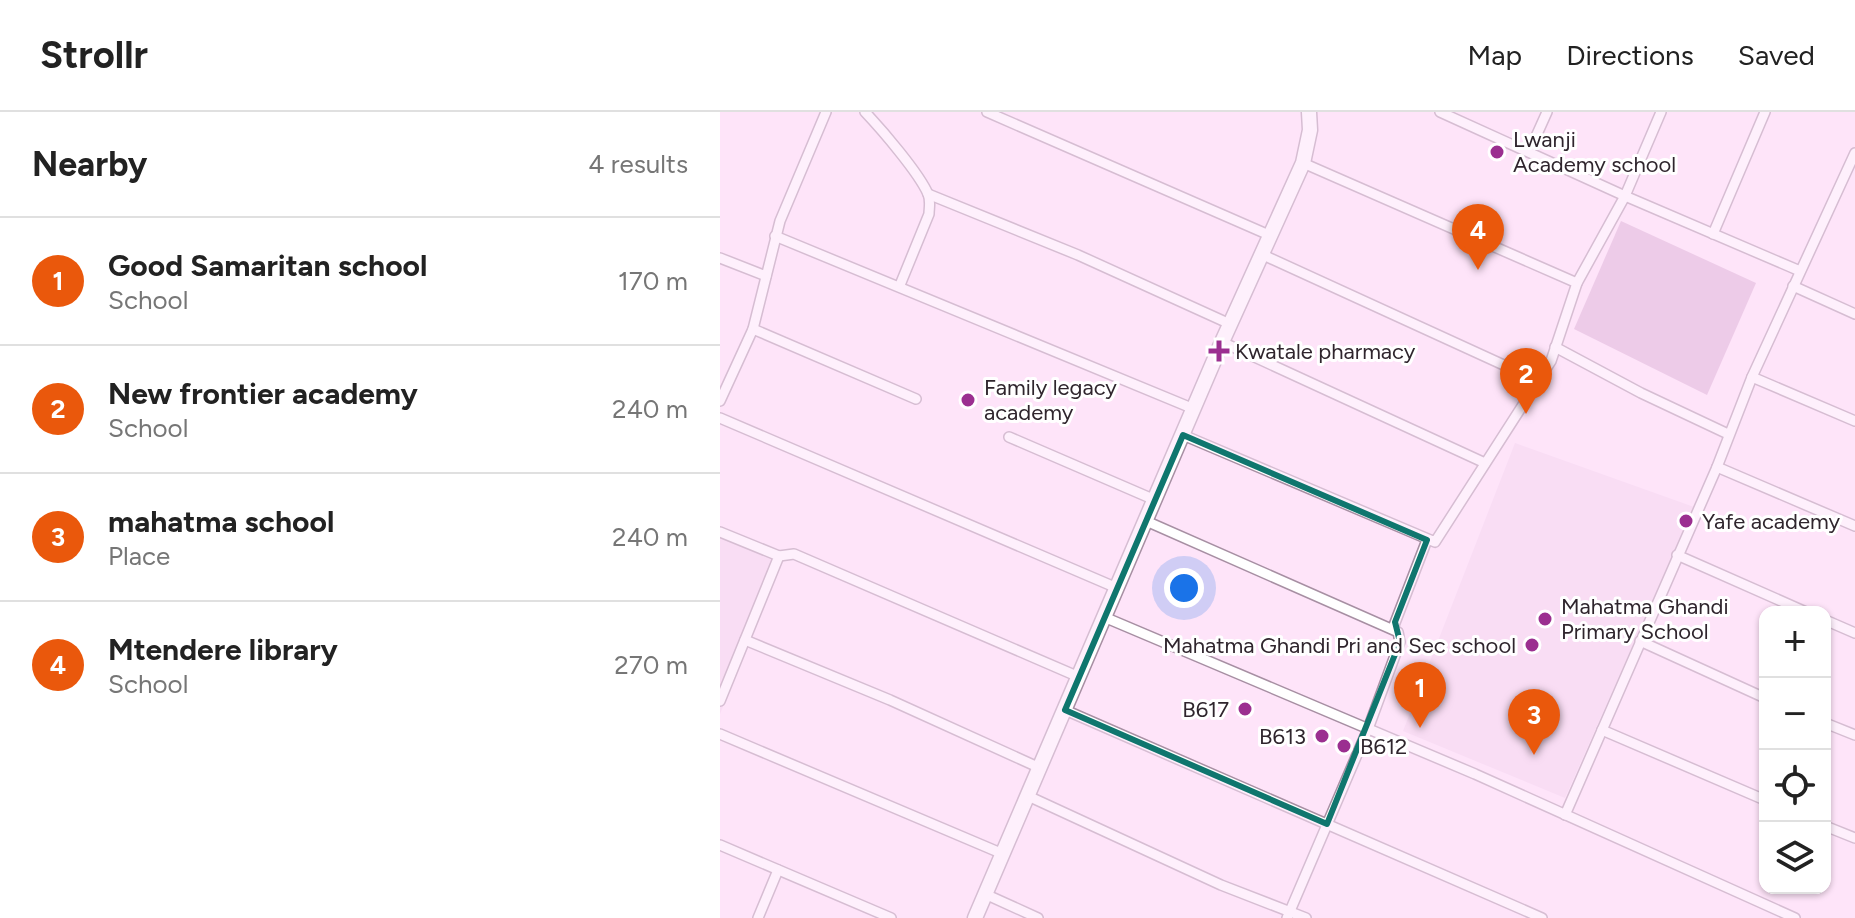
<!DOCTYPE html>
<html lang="en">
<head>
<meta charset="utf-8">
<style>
  body { margin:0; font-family:Figtree,sans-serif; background:#f6f6f6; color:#222 }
  .controls { position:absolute; right:24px; bottom:24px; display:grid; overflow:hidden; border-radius:16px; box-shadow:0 2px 6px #0004 }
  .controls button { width:72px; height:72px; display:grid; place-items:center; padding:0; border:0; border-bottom:2px solid #e0e0e0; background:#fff; color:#222; font:40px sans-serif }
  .you { position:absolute; left:464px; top:476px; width:28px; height:28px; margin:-20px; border:6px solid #fff; border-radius:50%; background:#1a73e8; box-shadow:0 0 0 12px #1a73e833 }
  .badge { display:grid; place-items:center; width:52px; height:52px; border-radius:50%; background:#ea580c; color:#fff; font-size:26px; font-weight:700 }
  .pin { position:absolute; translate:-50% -66px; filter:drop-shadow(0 2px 4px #0008) }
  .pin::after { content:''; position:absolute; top:42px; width:28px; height:24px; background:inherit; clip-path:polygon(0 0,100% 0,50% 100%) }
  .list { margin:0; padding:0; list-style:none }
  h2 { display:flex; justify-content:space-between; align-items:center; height:104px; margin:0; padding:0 32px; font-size:34px }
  h2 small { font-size:26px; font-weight:400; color:#767676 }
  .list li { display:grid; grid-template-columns:52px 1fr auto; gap:24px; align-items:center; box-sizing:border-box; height:128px; padding:0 32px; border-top:2px solid #e0e0e0 }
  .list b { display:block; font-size:30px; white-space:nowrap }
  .list p { margin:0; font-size:26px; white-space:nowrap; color:#767676 }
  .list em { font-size:26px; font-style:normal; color:#767676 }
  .icon { flex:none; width:44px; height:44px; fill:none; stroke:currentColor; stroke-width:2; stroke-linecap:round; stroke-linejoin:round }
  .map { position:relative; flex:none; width:1135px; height:806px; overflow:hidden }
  header { display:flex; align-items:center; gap:48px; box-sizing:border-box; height:112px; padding:0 40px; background:#fff; border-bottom:2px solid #e0e0e0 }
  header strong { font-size:38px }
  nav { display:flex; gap:44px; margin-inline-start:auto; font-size:28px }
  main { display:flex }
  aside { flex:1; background:#fff }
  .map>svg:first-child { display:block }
</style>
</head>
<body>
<header>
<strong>Strollr</strong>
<nav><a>Map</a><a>Directions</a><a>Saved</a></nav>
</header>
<main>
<aside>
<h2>Nearby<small>4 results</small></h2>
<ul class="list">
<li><span class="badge">1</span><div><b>Good Samaritan school</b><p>School</p></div><em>170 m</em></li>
<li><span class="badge">2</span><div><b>New frontier academy</b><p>School</p></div><em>240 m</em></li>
<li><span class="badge">3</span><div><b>mahatma school</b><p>Place</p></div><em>240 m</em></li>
<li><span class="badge">4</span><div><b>Mtendere library</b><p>School</p></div><em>270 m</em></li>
</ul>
</aside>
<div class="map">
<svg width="1135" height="806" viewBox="0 0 1135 806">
  <rect width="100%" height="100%" fill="#fee4f9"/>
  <!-- built -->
  <g fill="#f4d4ee">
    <path d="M795,331L974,395L845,686L683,619Z"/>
    <path d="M0,417L62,447L0,602Z"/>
  </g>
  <!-- garden -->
  <path fill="#daaed2" d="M901,109L1036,171L987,283L854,217Z"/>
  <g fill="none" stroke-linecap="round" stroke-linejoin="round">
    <!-- street casing -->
    <g stroke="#a78fa3" stroke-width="12">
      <g id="street">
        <path d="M145,0C162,18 199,61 208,82C211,89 209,96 209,102L180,173"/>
        <path d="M267,0L549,123"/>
        <path d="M720,0L905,84L1080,159"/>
        <path d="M809,40L827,0"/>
        <path d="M583,51L857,171"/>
        <path d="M208,82L358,143L510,212"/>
        <path d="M993,122L1045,0"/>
        <path d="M55,124L474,297"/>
        <path d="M541,142L788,255L816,271"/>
        <path d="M0,146L46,164"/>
        <path d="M1073,174L1135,202"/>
        <path d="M33,217L196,287"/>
        <path d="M502,230L765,351"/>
        <path d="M835,235L921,281L1008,322"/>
        <path d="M1032,265L1135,309"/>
        <path d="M0,289L33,217L60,109L106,0"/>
        <path d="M0,306L397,476"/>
        <path d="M463,323L715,430L831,249L857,171L905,84L941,0"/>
        <path d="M289,325L435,388"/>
        <path d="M997,355L1135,414"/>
        <path d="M426,409L678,520L680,530L648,617L567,806"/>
        <path d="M0,420L59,444L0,589"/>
        <path d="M957,443L1086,500"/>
        <path d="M59,444L74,442L359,565"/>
        <path d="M384,505L755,662L1075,806"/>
        <path d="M1105,508L1135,521"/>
        <path d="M673,516L707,428"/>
        <path d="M25,528L170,588L320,656"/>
        <path d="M920,529L1045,586"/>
        <path d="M345,598L822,806"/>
        <path d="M1105,611L1135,623"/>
        <path d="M882,618L1045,688"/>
        <path d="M0,622L283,742"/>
        <path d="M308,684L501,773L586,806"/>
        <path d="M845,703L997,355L1032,265L1135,41"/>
        <path d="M1105,714L1135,726"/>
        <path d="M0,733L171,806"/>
        <path d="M265,782L318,806"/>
        <path d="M38,806L58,758"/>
      </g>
    </g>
    <!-- secondary casing -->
    <g stroke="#a78fa3" stroke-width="17">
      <path id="secondary" d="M255,806L502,230L583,51L590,18L589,0"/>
    </g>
    <!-- street -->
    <use href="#street" stroke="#fff" stroke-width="9"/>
    <!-- secondary -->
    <use href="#secondary" stroke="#fff" stroke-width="14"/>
  </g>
  <!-- marked area -->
  <path d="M0 0H1135V806H0ZM463,323L707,428L675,510L680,530L607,712L345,598Z" fill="#fee4f9" fill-opacity=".55" fill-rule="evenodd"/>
  <path fill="none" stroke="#0f766e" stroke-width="6" stroke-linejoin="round" d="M463,323L707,428L675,510L680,530L607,712L345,598Z"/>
  <!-- markers -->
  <g fill="#9b2f90" stroke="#fff" stroke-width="3">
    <circle cx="777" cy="40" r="8"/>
    <path d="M495 227h8v8h8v8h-8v8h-8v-8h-8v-8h8z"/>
    <circle cx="248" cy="288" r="8"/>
    <circle cx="966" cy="409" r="8"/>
    <circle cx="825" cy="507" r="8"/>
    <circle cx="812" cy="533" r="8"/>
    <circle cx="525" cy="597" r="8"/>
    <circle cx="602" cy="624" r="8"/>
    <circle cx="624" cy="634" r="8"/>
  </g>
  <g text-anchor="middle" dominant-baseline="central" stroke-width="6" stroke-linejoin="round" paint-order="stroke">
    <!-- poi labels -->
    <g font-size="22" fill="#2f252d" stroke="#fff" text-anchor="start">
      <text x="793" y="27">Lwanji<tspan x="793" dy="25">Academy school</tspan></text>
      <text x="515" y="239">Kwatale pharmacy</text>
      <text x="264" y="275">Family legacy<tspan x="264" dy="25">academy</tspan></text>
      <text x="982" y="409">Yafe academy</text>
      <text x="841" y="494">Mahatma Ghandi<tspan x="841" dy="25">Primary School</tspan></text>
      <text x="796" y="533" text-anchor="end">Mahatma Ghandi Pri and Sec school</text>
      <text x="509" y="597" text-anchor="end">B617</text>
      <text x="586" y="624" text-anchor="end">B613</text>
      <text x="640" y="634">B612</text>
    </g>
  </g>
</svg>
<div class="controls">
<button>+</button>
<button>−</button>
<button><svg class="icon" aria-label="locate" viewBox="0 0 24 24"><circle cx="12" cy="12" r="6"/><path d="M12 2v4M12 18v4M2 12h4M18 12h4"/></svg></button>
<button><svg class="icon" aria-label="layers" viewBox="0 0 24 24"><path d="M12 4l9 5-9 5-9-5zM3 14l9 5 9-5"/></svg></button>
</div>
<div class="you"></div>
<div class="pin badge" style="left:700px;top:616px">1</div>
<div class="pin badge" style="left:806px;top:302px">2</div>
<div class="pin badge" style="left:814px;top:643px">3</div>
<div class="pin badge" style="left:758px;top:158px">4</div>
</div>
</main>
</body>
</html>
